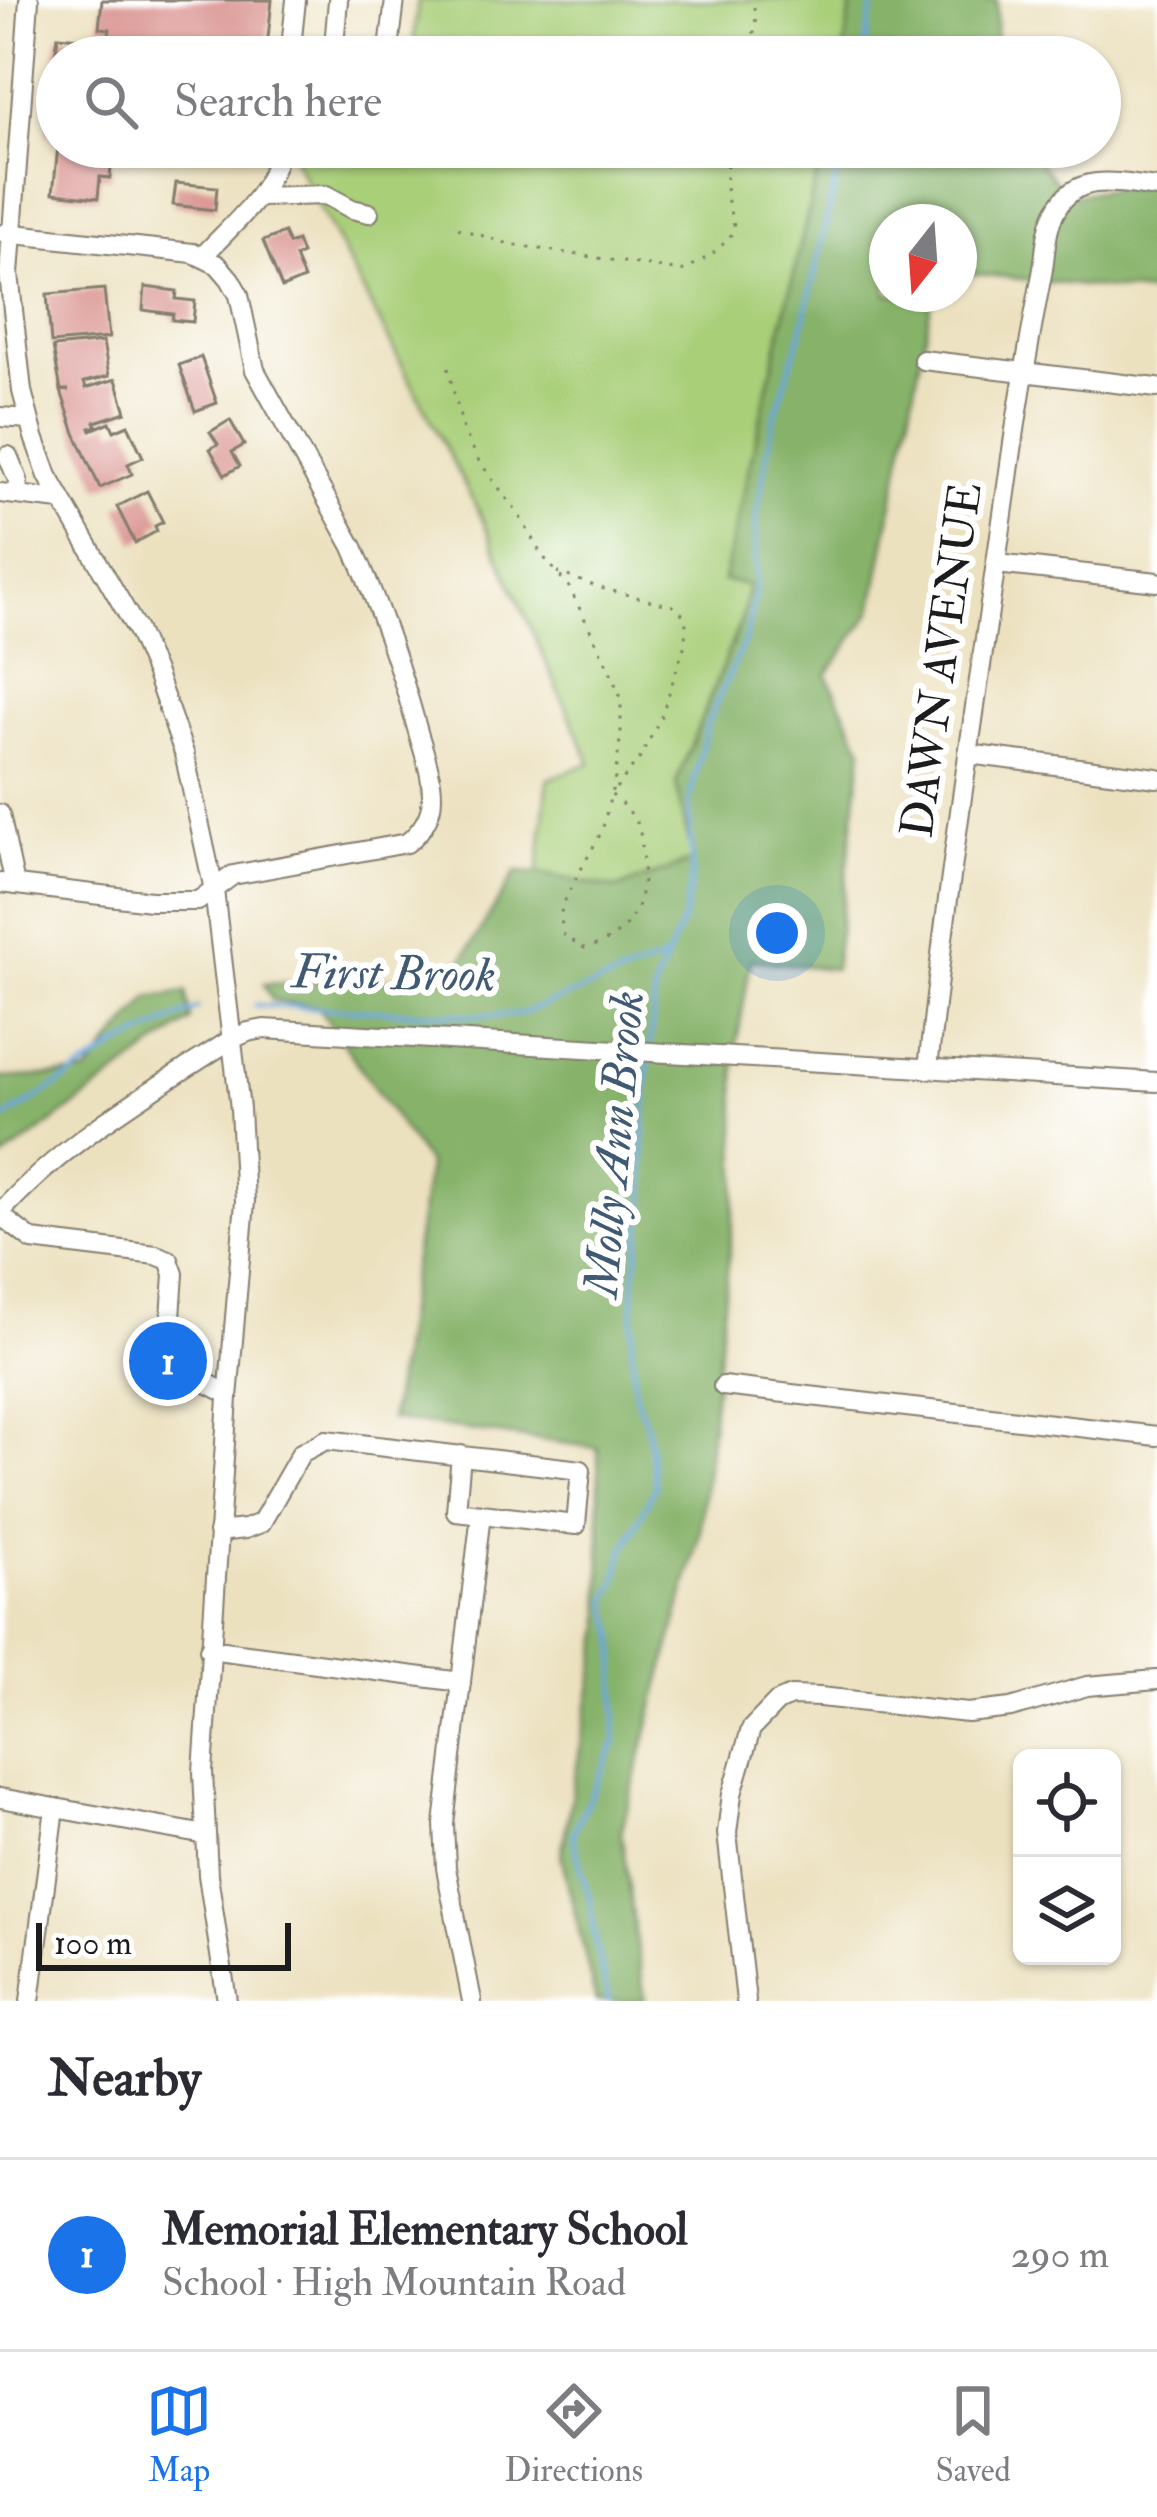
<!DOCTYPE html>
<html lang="en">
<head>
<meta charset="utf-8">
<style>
  body { margin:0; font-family:"IM FELL Double Pica",serif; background:#f7f7f7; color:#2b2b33 }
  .controls { position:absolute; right:36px; bottom:36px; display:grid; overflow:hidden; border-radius:18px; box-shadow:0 3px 9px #0004 }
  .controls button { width:108px; height:108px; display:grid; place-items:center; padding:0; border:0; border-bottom:3px solid #e1e1e2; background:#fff; color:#2b2b33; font:60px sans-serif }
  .compass { position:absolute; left:869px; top:204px; width:108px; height:108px; border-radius:50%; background:#fff; box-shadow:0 3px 9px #0004; rotate:197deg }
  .scale { position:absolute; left:36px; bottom:30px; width:255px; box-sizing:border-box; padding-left:12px; border:6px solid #1c1c1c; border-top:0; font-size:33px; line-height:42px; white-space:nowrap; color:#1c1c1c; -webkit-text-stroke:9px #fff; paint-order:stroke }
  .you { position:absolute; left:777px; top:933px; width:42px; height:42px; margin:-30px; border:9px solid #fff; border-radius:50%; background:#1a73e8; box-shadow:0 0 0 18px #1a73e833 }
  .badge { display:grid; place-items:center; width:78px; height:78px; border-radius:50%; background:#1a73e8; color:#fff; font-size:39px; font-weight:700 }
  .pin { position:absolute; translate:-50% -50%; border:6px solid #fff; box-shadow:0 3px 12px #0006 }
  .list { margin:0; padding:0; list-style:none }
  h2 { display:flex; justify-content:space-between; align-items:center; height:156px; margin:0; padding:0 48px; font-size:51px }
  h2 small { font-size:39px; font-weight:400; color:#7c7c81 }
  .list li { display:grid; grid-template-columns:78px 1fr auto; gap:36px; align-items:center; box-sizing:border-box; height:192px; padding:0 48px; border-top:3px solid #e1e1e2 }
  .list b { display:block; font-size:45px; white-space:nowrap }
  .list p { margin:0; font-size:39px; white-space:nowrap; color:#7c7c81 }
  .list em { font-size:39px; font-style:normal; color:#7c7c81 }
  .icon { flex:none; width:66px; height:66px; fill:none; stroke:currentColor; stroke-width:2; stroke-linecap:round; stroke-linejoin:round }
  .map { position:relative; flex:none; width:1157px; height:2001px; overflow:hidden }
  .search { position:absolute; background:#fff; box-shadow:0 3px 9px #0004; left:36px; right:36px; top:36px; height:132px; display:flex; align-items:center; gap:30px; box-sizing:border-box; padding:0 42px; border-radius:66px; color:#7c7c81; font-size:45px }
  .sheet { height:348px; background:#fff }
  nav { display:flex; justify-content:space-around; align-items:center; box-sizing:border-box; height:168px; border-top:3px solid #e1e1e2; background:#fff; font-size:33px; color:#7c7c81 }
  nav a { display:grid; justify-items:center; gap:6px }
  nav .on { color:#1a73e8 }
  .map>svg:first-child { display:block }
</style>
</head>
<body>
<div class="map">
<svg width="1157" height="2001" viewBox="0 0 1157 2001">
  <rect width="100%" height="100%" fill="#fff"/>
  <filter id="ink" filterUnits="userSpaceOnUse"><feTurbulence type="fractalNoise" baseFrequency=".00833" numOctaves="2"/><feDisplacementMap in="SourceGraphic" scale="24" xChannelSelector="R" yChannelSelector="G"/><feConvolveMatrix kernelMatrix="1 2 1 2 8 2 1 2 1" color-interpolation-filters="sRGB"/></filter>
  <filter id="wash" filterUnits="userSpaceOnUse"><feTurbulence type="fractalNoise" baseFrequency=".004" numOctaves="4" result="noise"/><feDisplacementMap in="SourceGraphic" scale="48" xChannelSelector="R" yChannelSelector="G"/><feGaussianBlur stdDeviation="2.7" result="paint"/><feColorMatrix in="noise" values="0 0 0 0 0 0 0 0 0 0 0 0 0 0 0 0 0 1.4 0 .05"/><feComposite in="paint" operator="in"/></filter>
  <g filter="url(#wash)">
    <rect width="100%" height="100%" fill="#ece1bf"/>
    <!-- green -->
    <g fill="#a9cf79" stroke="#62764a" stroke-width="3">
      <path d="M418,0H852L843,57H412Z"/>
      <path d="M296,147H823L723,581L749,584L743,615L676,783L693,861L616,889L538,873L548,779L591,763L480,514L294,159Z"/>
    </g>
    <!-- forest -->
    <g fill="#86b269" stroke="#516742" stroke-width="3">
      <path d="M852,0H997L995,57H843Z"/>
      <path d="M823,147H1027L1068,196L1157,181V294L959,272V222H887V294H933L872,611L827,675L863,749L834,969L751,960L735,1053L737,1178L700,1533L621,1832L645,2001H596L561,1855L602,1627L598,1448L390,1419L428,1165L318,1007L272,1000L264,984L452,977L516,872L538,873L616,889L693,861L676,783L743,615L749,585L723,581Z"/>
      <path d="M186,992L191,1020L0,1161V1078L86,1074L149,998Z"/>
    </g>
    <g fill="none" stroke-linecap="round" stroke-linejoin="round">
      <!-- stream -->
      <g stroke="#69a6db" stroke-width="4.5">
        <path d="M863,57L874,0"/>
        <path d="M255,1005L496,1016L523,1013L667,958"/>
        <path d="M650,1047L655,985L684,917L692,874L689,802L707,724L746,637L756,587V519L773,422L802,329L843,147"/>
        <path d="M0,1119L7,1117L119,1046L198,1008"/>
        <path d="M609,2001L596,1947L590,1901L572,1835L616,1742V1636L607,1601L616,1582L624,1550L655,1486L647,1426L635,1394L632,1350L634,1284L645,1201L644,1131L649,1058"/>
      </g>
    </g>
    <g id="blocks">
      <!-- building -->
      <g fill="#d88f8b">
        <path d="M102,0H272L266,57H55L58,36L108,41L110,29L99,28Z"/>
        <path d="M54,72H57V134L47,133Z"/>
        <path d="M58,147L100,148V155L112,156L110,178L100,177L98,198L53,193Z"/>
        <path d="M176,183L217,187L215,210L173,205Z"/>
        <path d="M284,233L289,244L297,241L302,254L295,257L304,279L282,288L263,241Z"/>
        <path d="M145,287L177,291L176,299L195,301L193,322L172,320L173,314L143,310Z"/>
        <path d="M104,289L109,338L51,343L47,294Z"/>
        <path d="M103,342L109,376L84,382L86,388L116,379L126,412L95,422L97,426L90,428L91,430L110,422L114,431L128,425L143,457L128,464L132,474L100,488L75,433L61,391L69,390H61L53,347Z"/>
        <path d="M201,357L217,403L195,411L179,365Z"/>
        <path d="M230,420L244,445L232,452L240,466L225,475L210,449L218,444L210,432Z"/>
        <path d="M147,491L163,522L155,526L157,531L135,543L117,507Z"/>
      </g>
    </g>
  </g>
  <g filter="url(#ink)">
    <use href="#blocks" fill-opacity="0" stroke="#847e6e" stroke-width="3"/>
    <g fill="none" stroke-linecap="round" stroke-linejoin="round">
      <!-- minor casing -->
      <g stroke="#847e6e" stroke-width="22">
        <g id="minor">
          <path d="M29,0L9,274L22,391L34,437L48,476L137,630L156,674L184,753L214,890L240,1109L245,1202L228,1398L203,1772L208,1875L227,2001"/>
          <path d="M290,57L296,0"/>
          <path d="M333,57L338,0"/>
          <path d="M388,57L395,0"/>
          <path d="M259,197L326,195L352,209L369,213"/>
          <path d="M203,256C232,224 274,193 279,147"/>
          <path d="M923,360L1157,388"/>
          <path d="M0,417L29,419"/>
          <path d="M8,456L18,480L17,495"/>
          <path d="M0,493L60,500"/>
          <path d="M997,564L1157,582"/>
          <path d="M968,754L1157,778"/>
          <path d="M0,814L15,885"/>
          <path d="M0,883L151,901H198L233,875L407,843C422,831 432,816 432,796C432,774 424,753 418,732C401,669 380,608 353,547L255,370L239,295L230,279L218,265L193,253L5,233"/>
          <path d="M928,1069C949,864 983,661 1011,457C1020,394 1031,331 1043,269C1046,248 1046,226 1058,207C1079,171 1123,184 1157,188"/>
          <path d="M0,1213C65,1141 151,1091 232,1039L248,1032L264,1029L1157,1082"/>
          <path d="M0,1215L32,1240L156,1255L169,1260L174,1274L169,1346L176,1367L228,1394"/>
          <path d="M723,1386L1157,1436"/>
          <path d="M218,1532L245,1529L261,1523L301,1453L326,1440L581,1470L576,1525L456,1511L461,1455"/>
          <path d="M209,1649L461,1682"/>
          <path d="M0,1798L206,1835"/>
          <path d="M30,2001L55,1808"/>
          <path d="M472,2001L446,1868L444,1824L481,1514"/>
          <path d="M746,2001L727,1833L732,1794L751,1729L777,1702L791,1696L820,1697L968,1713L1011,1708L1087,1686L1157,1680"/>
        </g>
      </g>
      <!-- path -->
      <g stroke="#847e6e" stroke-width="3" stroke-dasharray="3 9" stroke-linecap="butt">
        <path d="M748,57L756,23L753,0"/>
        <path d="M458,228L509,244L681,271C703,261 722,250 735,229C725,195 723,181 730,147"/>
        <path d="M448,368L463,429L479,461L519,515L541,554L569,587L609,668L621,699V733L615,778L602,831L567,895L560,915L564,935L584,948C633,939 648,898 642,852C641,843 641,831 637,823C632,812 619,802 611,794L640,758L661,717L685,644L686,619L677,607L600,588L557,572"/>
      </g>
      <!-- minor -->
      <use href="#minor" stroke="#fff" stroke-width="18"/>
    </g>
  </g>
  <g text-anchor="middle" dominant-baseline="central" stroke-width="12" stroke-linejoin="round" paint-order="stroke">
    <!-- street labels -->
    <g font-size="45" fill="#1c1c1c" stroke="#fff">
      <text transform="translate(942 660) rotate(-82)">DAWN AVENUE</text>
    </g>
    <!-- water labels -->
    <g font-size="48" font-style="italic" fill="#3f5a72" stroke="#fff">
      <text transform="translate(394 974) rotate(1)">First Brook</text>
      <text transform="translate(615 1144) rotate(-85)">Molly Ann Brook</text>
    </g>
  </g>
</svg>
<div class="controls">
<button><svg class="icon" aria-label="locate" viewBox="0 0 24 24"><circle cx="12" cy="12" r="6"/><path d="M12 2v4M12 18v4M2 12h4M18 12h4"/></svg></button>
<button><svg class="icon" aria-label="layers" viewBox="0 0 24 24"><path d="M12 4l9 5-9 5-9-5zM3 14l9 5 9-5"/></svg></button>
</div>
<svg class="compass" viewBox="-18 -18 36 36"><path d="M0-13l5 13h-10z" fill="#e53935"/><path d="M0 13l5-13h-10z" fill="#7c7c81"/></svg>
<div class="scale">100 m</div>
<div class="you"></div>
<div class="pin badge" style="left:168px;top:1361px">1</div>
<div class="search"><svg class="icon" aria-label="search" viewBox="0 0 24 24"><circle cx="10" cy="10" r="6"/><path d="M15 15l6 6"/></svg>Search here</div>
</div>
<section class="sheet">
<h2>Nearby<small></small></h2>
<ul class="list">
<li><span class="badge">1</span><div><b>Memorial Elementary School</b><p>School · High Mountain Road</p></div><em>290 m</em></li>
</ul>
</section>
<nav>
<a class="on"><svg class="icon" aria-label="map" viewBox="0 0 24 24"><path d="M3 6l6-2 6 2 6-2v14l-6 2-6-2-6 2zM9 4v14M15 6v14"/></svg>Map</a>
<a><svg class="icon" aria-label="directions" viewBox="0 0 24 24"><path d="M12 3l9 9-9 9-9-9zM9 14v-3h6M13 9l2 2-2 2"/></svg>Directions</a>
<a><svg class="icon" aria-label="saved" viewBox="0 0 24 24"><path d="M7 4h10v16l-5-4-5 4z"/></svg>Saved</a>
</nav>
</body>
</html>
